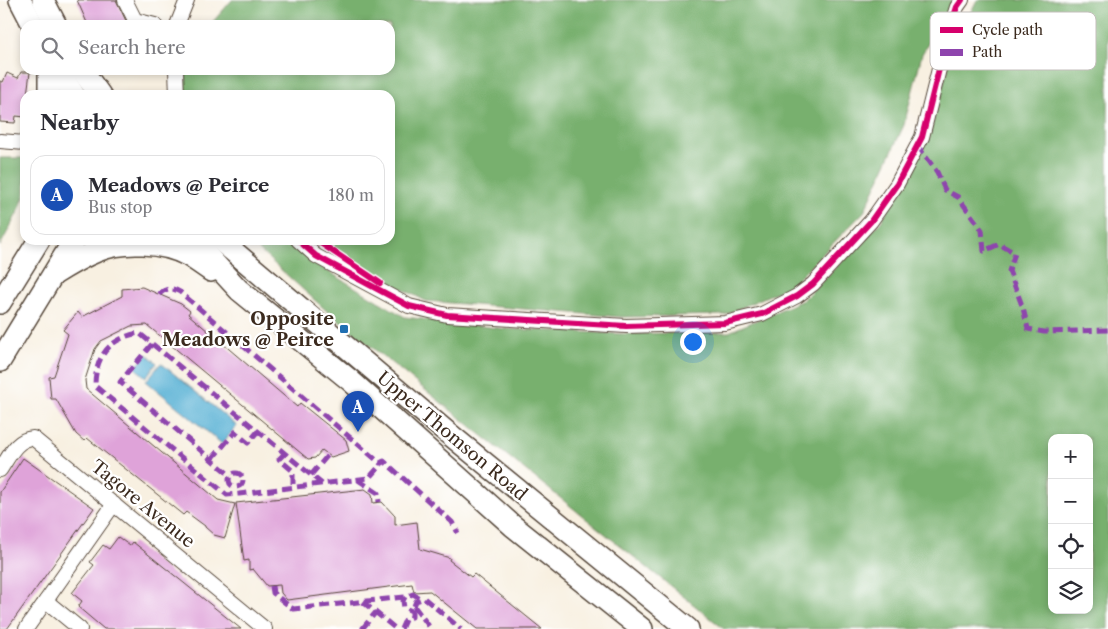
<!DOCTYPE html>
<html lang="en">
<head>
<meta charset="utf-8">
<style>
  body { margin:0; font-family:"Libre Caslon Text",serif; background:#f7f7f7; color:#2b2b33 }
  .controls { position:absolute; right:15px; bottom:15px; display:grid; overflow:hidden; border-radius:10px; box-shadow:0 2px 8px #0003 }
  .controls button { width:45px; height:45px; display:grid; place-items:center; padding:0; border:0; border-bottom:1px solid #e1e1e2; background:#fff; color:#2b2b33; font:25px sans-serif }
  .you { position:absolute; left:692px; top:341px; width:18px; height:18px; margin:-12px; border:4px solid #fff; border-radius:50%; background:#1a73e8; box-shadow:0 0 0 8px #1a73e833 }
  .badge { display:grid; place-items:center; width:32px; height:32px; border-radius:50%; background:#ea580c; color:#fff; font-size:16px; font-weight:700 }
  .pin { position:absolute; translate:-50% -41px; filter:drop-shadow(0 1px 2px #0008) }
  .pin::after { content:''; position:absolute; top:26px; width:18px; height:15px; background:inherit; clip-path:polygon(0 0,100% 0,50% 100%) }
  .list { margin:0; padding:0; list-style:none }
  h2 { display:flex; justify-content:space-between; align-items:center; height:65px; margin:0; padding:0 20px; font-size:21px }
  h2 small { font-size:16px; font-weight:400; color:#7c7c81 }
  .list li { display:grid; grid-template-columns:32px 1fr auto; gap:15px; align-items:center; box-sizing:border-box; height:80px; margin:0 10px 10px; padding:0 10px; border:1px solid #e1e1e2; border-radius:15px }
  .list b { display:block; font-size:19px; white-space:nowrap }
  .list p { margin:0; font-size:16px; white-space:nowrap; color:#7c7c81 }
  .list em { font-size:16px; font-style:normal; color:#7c7c81 }
  .icon { flex:none; width:28px; height:28px; fill:none; stroke:currentColor; stroke-width:2; stroke-linecap:round; stroke-linejoin:round }
  .map { position:relative; flex:none; width:1108px; height:629px; overflow:hidden }
  .search { position:absolute; background:#fff; box-shadow:0 2px 8px #0003; left:20px; top:20px; width:375px; height:55px; display:flex; align-items:center; gap:12px; box-sizing:border-box; padding:0 18px; border-radius:15px; color:#7c7c81; font-size:19px }
  .panel { position:absolute; background:#fff; box-shadow:0 2px 8px #0003; left:20px; top:90px; width:375px; height:155px; border-radius:15px }
  .map>svg:first-child { display:block }
</style>
</head>
<body>
<div class="map">
<svg width="1108" height="629" viewBox="0 0 1108 629">
  <rect width="100%" height="100%" fill="#fff"/>
  <filter id="ink" filterUnits="userSpaceOnUse"><feTurbulence type="fractalNoise" baseFrequency=".02" numOctaves="2"/><feDisplacementMap in="SourceGraphic" scale="10" xChannelSelector="R" yChannelSelector="G"/><feConvolveMatrix kernelMatrix="1 2 1 2 8 2 1 2 1" color-interpolation-filters="sRGB"/></filter>
  <filter id="wash" filterUnits="userSpaceOnUse"><feTurbulence type="fractalNoise" baseFrequency=".0096" numOctaves="4" result="noise"/><feDisplacementMap in="SourceGraphic" scale="20" xChannelSelector="R" yChannelSelector="G"/><feGaussianBlur stdDeviation="1.12" result="paint"/><feColorMatrix in="noise" values="0 0 0 0 0 0 0 0 0 0 0 0 0 0 0 0 0 1.4 0 .05"/><feComposite in="paint" operator="in"/></filter>
  <g filter="url(#wash)">
    <rect width="100%" height="100%" fill="#f8f0e1"/>
    <!-- forest -->
    <g fill="#78b06e" stroke="#5a6d46" fill-rule="evenodd">
      <path d="M232,0H954L922,54L904,125L864,212L792,285L725,315L622,317L426,301L320,248L313,240H390V95H180L181,70H390V25H210Z"/>
      <path d="M977,0H1108V629H724L329,313L248,240H292L309,260L405,317L506,329L625,334L729,332L803,300L881,222L930,133L953,47ZM1052,438H1089V610H1052Z"/>
      <path d="M0,158H24L25,160V194L19,210L0,246Z"/>
    </g>
    <!-- water -->
    <g fill="#57b0d4" stroke="#496d79">
      <path d="M147,354L157,363L146,377L135,368Z"/>
      <path d="M161,363L237,426L222,444L146,381Z"/>
    </g>
    <g id="blocks">
      <!-- building -->
      <g fill="#dfa3d9">
        <path d="M77,0H116L128,25H88Z"/>
        <path d="M21,72H30L27,95H25V117L16,116L15,123L0,122V81L3,82L7,73L18,78Z"/>
        <path d="M142,287L181,304L190,311L188,314L297,407L300,403L346,440L349,451L331,457L322,450L315,458L308,459L147,325L131,326L101,341L95,349L85,380L86,389L218,500L235,504L225,538L214,535L205,527V526L186,512L183,515L87,438L84,441L76,434L56,399H51L49,377L54,376L68,334L63,330L78,312L82,317L122,296V289Z"/>
        <path d="M23,458L94,508L7,629H0V492Z"/>
        <path d="M365,489L372,494L373,503L382,502L395,516V525L417,522L420,549L450,558L449,560L471,577L474,574L542,629H477L430,591L414,592L412,584L287,600L281,593L280,585L267,586L253,569L249,570V560L244,561L236,503Z"/>
        <path d="M118,537L130,546L133,542L241,629H104L78,607L82,601L72,593L94,565L90,562L103,545L109,549Z"/>
      </g>
    </g>
  </g>
  <g filter="url(#ink)">
    <use href="#blocks" fill-opacity="0" stroke="#57483b" stroke-width="1"/>
    <g fill="none" stroke-linecap="round" stroke-linejoin="round">
      <!-- minor casing -->
      <g stroke="#57483b" stroke-width="16">
        <g id="minor">
          <path d="M125,0L135,20L155,25"/>
          <path d="M177,25L187,0"/>
          <path d="M176,70L177,95"/>
          <path d="M0,141L25,143"/>
          <path d="M298,240L316,256L409,306L447,315L626,326L725,323L762,314L797,296L813,284L871,221L897,184L922,137L946,41L957,7L962,0"/>
          <path d="M0,470C9,457 16,439 33,438L265,629"/>
          <path d="M46,601L80,629"/>
          <path d="M26,629L114,504"/>
        </g>
      </g>
      <!-- primary casing -->
      <g stroke="#57483b" stroke-width="24">
        <g id="primary">
          <path d="M20,0L33,25"/>
          <path d="M43,0L56,25"/>
          <path d="M49,70V95"/>
          <path d="M58,70L74,95"/>
          <path d="M82,70L100,95"/>
          <path d="M193,240L239,290L351,381L513,526L642,629"/>
          <path d="M220,240L448,433L688,629"/>
          <path d="M53,275C67,266 82,257 97,251C124,240 163,242 189,256C197,261 204,266 211,271"/>
          <path d="M0,303L39,240"/>
          <path d="M0,361L74,240"/>
        </g>
      </g>
      <!-- minor -->
      <use href="#minor" stroke="#fff" stroke-width="14"/>
      <!-- primary -->
      <use href="#primary" stroke="#fff" stroke-width="21"/>
      <!-- quiet -->
      <g stroke="#8e44ad" stroke-width="5" stroke-dasharray="10 5" stroke-linecap="butt">
        <path d="M917,145L937,172L945,190L958,197L982,230L984,251L999,244L1015,253L1009,271L1023,308L1028,329L1044,332L1108,330"/>
        <path d="M159,294C167,288 172,287 180,292L380,463L384,461L452,522L458,533"/>
        <path d="M152,344L120,382L231,476"/>
        <path d="M285,453L279,459L293,471V487"/>
        <path d="M212,459L235,432L248,443L258,431"/>
        <circle cx="236" cy="480" r="7"/>
        <path d="M311,475L328,455"/>
        <path d="M358,480L378,493L379,502"/>
        <path d="M322,484L139,333C110,338 95,356 95,386L227,495L239,494L369,478L384,461"/>
        <path d="M272,586L273,593L293,609L405,597L413,594L421,599"/>
        <path d="M405,597L403,601L404,608L412,611"/>
        <path d="M363,602L396,629"/>
        <path d="M414,606L431,629"/>
        <path d="M362,629L376,612"/>
        <path d="M401,629L405,620L412,617V606H414L416,601L424,598L461,629"/>
      </g>
      <!-- cycleway casing -->
      <g stroke="#fff" stroke-width="9">
        <g id="cycleway">
          <path d="M298,240L316,256L409,306L447,315L626,326L725,323L762,314L797,296L813,284L871,221L897,184L922,137L946,41L957,7L962,0"/>
          <path d="M316,240L380,283"/>
        </g>
      </g>
      <!-- cycleway -->
      <use href="#cycleway" stroke="#d6006c" stroke-width="6"/>
    </g>
  </g>
  <!-- markers -->
  <rect fill="#1f6fb2" stroke="#fff" stroke-width="2" x="339" y="324" width="10" height="10" rx="2.5"/>
  <g text-anchor="middle" dominant-baseline="central" stroke-width="4.5" stroke-linejoin="round" paint-order="stroke">
    <!-- poi labels -->
    <g font-size="18" font-weight="bold" fill="#3b2a1e" stroke="#fff" text-anchor="end">
      <text x="334" y="319">Opposite<tspan x="334" dy="21">Meadows @ Peirce</tspan></text>
    </g>
    <!-- street labels -->
    <g font-size="18" fill="#3b2a1e" stroke="#fff">
      <text transform="translate(452 436) rotate(40)">Upper Thomson Road</text>
      <text transform="translate(143 504) rotate(39)">Tagore Avenue</text>
    </g>
  </g>
  <!-- legend -->
  <rect x="930" y="12" width="166" height="58" rx="8" fill="#fff" stroke="#c4bfbc" stroke-width="1"/>
  <rect x="940" y="27" width="23" height="6" fill="#d6006c"/>
  <rect x="940" y="49" width="23" height="7" fill="#8e44ad"/>
  <g font-size="14" fill="#3b2a1e">
    <text x="972" y="35">Cycle path</text>
    <text x="972" y="57">Path</text>
  </g>
</svg>
<div class="controls">
<button>+</button>
<button>−</button>
<button><svg class="icon" aria-label="locate" viewBox="0 0 24 24"><circle cx="12" cy="12" r="6"/><path d="M12 2v4M12 18v4M2 12h4M18 12h4"/></svg></button>
<button><svg class="icon" aria-label="layers" viewBox="0 0 24 24"><path d="M12 4l9 5-9 5-9-5zM3 14l9 5 9-5"/></svg></button>
</div>
<div class="you"></div>
<div class="pin badge" style="left:358px;top:432px;background:#1a4fb4">A</div>
<div class="search"><svg class="icon" aria-label="search" viewBox="0 0 24 24"><circle cx="10" cy="10" r="6"/><path d="M15 15l6 6"/></svg>Search here</div>
<section class="panel">
<h2>Nearby<small></small></h2>
<ul class="list">
<li><span class="badge" style="background:#1a4fb4">A</span><div><b>Meadows @ Peirce</b><p>Bus stop</p></div><em>180 m</em></li>
</ul>
</section>
</div>
</body>
</html>
